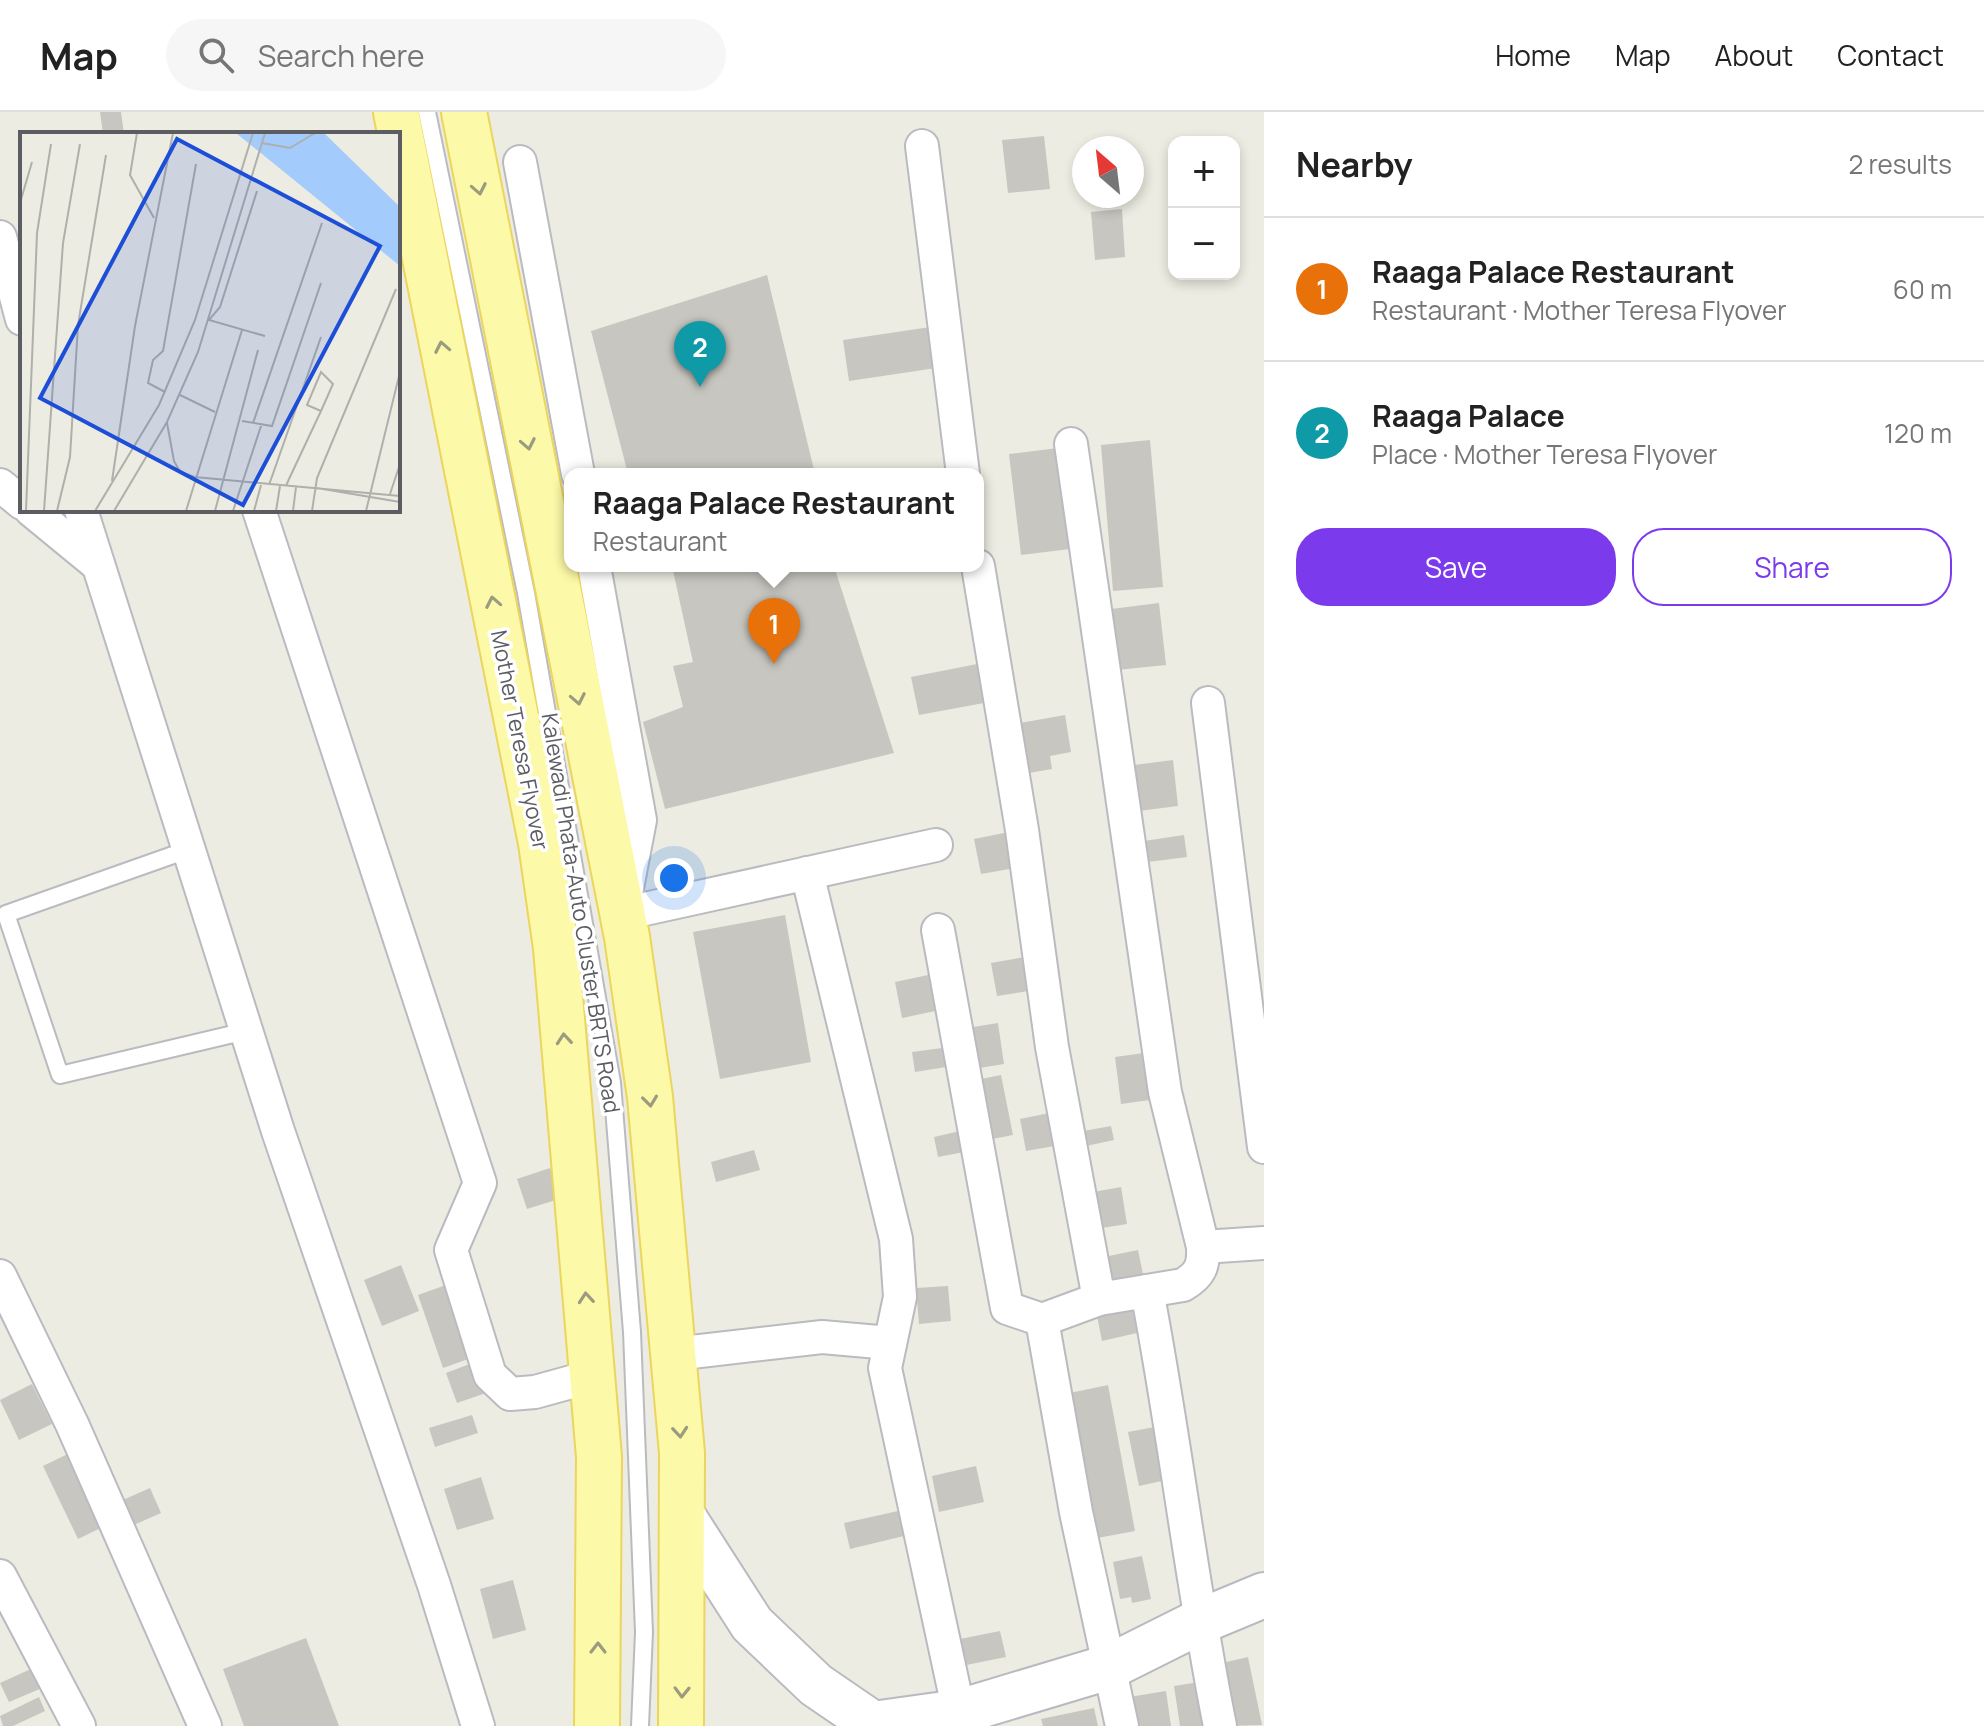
<!DOCTYPE html>
<html lang="en">
<head>
<meta charset="utf-8">
<style>
  body { margin:0; font-family:Manrope,sans-serif; background:#f6f6f6; color:#222 }
  .controls { position:absolute; right:24px; top:24px; display:grid; overflow:hidden; border-radius:16px; box-shadow:0 4px 12px #0003 }
  .controls button { width:72px; height:72px; display:grid; place-items:center; padding:0; border:0; border-bottom:2px solid #e0e0e0; background:#fff; color:#222; font:40px sans-serif }
  .compass { position:absolute; left:1072px; top:24px; width:72px; height:72px; border-radius:50%; background:#fff; box-shadow:0 4px 12px #0003; rotate:332deg }
  .you { position:absolute; left:674px; top:766px; width:28px; height:28px; margin:-20px; border:6px solid #fff; border-radius:50%; background:#1a73e8; box-shadow:0 0 0 12px #1a73e833 }
  .badge { display:grid; place-items:center; width:52px; height:52px; border-radius:50%; background:#7c3aed; color:#fff; font-size:26px; font-weight:700 }
  .pin { position:absolute; translate:-50% -66px; filter:drop-shadow(0 2px 4px #0008) }
  .pin::after { content:''; position:absolute; top:42px; width:28px; height:24px; background:inherit; clip-path:polygon(0 0,100% 0,50% 100%) }
  .popup { position:absolute; left:564px; top:356px; width:420px; height:104px; box-sizing:border-box; display:grid; place-content:center; border-radius:16px; background:#fff; filter:drop-shadow(0 2px 6px #0005); font-size:26px; white-space:nowrap; color:#767676 }
  .popup b { font-size:30px; color:#222 }
  .popup::after { content:''; position:absolute; left:50%; top:100%; margin-left:-16px; border:16px solid transparent; border-top-color:#fff }
  .list { margin:0; padding:0; list-style:none }
  h2 { display:flex; justify-content:space-between; align-items:center; height:104px; margin:0; padding:0 32px; font-size:34px }
  h2 small { font-size:26px; font-weight:400; color:#767676 }
  .list li { display:grid; grid-template-columns:52px 1fr auto; gap:24px; align-items:center; box-sizing:border-box; height:144px; padding:0 32px; border-top:2px solid #e0e0e0 }
  .list b { display:block; font-size:30px; white-space:nowrap }
  .list p { margin:0; font-size:26px; white-space:nowrap; color:#767676 }
  .list em { font-size:26px; font-style:normal; color:#767676 }
  .actions { display:flex; gap:16px; padding:24px 32px }
  .actions a { flex:1; padding:18px 0; border:2px solid #7c3aed; border-radius:32px; text-align:center; font-size:28px; color:#7c3aed }
  .actions .main { background:#7c3aed; color:#fff }
  .icon { flex:none; width:44px; height:44px; fill:none; stroke:currentColor; stroke-width:2; stroke-linecap:round; stroke-linejoin:round }
  .map { position:relative; flex:none; width:1264px; height:1614px; overflow:hidden }
  header { display:flex; align-items:center; gap:48px; box-sizing:border-box; height:112px; padding:0 40px; background:#fff; border-bottom:2px solid #e0e0e0 }
  header strong { font-size:38px }
  nav { display:flex; gap:44px; margin-inline-start:auto; font-size:28px }
  .search { width:560px; height:72px; background:#f6f6f6; display:flex; align-items:center; gap:20px; box-sizing:border-box; padding:0 28px; border-radius:44px; color:#767676; font-size:30px }
  main { display:flex }
  aside { flex:1; background:#fff }
  .map>svg:first-child { display:block }
</style>
</head>
<body>
<header>
<strong>Map</strong>
<div class="search"><svg class="icon" aria-label="search" viewBox="0 0 24 24"><circle cx="10" cy="10" r="6"/><path d="M15 15l6 6"/></svg>Search here</div>
<nav><a>Home</a><a>Map</a><a>About</a><a>Contact</a></nav>
</header>
<main>
<div class="map">
<svg width="1264" height="1614" viewBox="0 0 1264 1614">
  <rect width="100%" height="100%" fill="#edece2"/>
  <!-- building -->
  <g fill="#c8c6c0">
    <path d="M100,0H121L124,22H103Z"/>
    <path d="M1044,24L1050,77L1008,81L1002,28Z"/>
    <path d="M1122,97L1125,145L1095,148L1091,100Z"/>
    <path d="M767,163L815,362H628L591,219Z"/>
    <path d="M937,214L943,255L849,269L843,228Z"/>
    <path d="M1150,328L1163,475L1113,479L1101,333Z"/>
    <path d="M1058,336L1070,437L1021,443L1009,342Z"/>
    <path d="M672,454H834L894,641L665,697L643,610L683,595L673,554L693,550Z"/>
    <path d="M1159,491L1166,553L1117,558L1111,497Z"/>
    <path d="M977,552L984,591L919,603L911,565Z"/>
    <path d="M1065,603L1071,640L1050,644L1052,657L1029,661L1020,611Z"/>
    <path d="M1173,648L1178,694L1139,699L1134,653Z"/>
    <path d="M1014,719L1021,755L981,762L974,727Z"/>
    <path d="M1184,723L1187,745L1140,751L1137,730Z"/>
    <path d="M785,803L811,950L720,967L693,820Z"/>
    <path d="M1030,844L1035,878L997,884L991,851Z"/>
    <path d="M933,862L940,898L902,906L895,870Z"/>
    <path d="M998,911L1004,952L967,958L961,917Z"/>
    <path d="M950,935L952,954L915,960L912,940Z"/>
    <path d="M1151,940L1157,987L1121,992L1115,945Z"/>
    <path d="M1001,963L1013,1023L982,1029L971,969Z"/>
    <path d="M1054,1000L1060,1033L1026,1039L1020,1007Z"/>
    <path d="M1111,1014L1114,1028L1081,1035L1078,1020Z"/>
    <path d="M960,1019L964,1040L938,1045L934,1025Z"/>
    <path d="M754,1038L760,1058L716,1070L711,1050Z"/>
    <path d="M550,1056L559,1087L527,1097L517,1067Z"/>
    <path d="M1121,1075L1127,1112L1102,1116L1088,1081Z"/>
    <path d="M1138,1138L1144,1167L1105,1176L1099,1146Z"/>
    <path d="M401,1153L419,1199L382,1214L364,1168Z"/>
    <path d="M446,1173L471,1246L443,1256L418,1183Z"/>
    <path d="M948,1174L951,1209L919,1212L916,1176Z"/>
    <path d="M1131,1192L1137,1221L1102,1229L1096,1199Z"/>
    <path d="M475,1250L486,1281L457,1291L446,1261Z"/>
    <path d="M32,1272L52,1312L19,1328L0,1288Z"/>
    <path d="M1108,1273L1135,1419L1092,1427L1065,1282Z"/>
    <path d="M472,1303L478,1321L435,1335L429,1316Z"/>
    <path d="M1160,1314L1171,1367L1139,1374L1128,1320Z"/>
    <path d="M76,1338L111,1411L78,1427L43,1354Z"/>
    <path d="M976,1354L984,1390L939,1400L932,1364Z"/>
    <path d="M481,1365L494,1407L457,1418L444,1377Z"/>
    <path d="M150,1376L161,1401L127,1416L116,1391Z"/>
    <path d="M898,1399L904,1424L850,1437L844,1411Z"/>
    <path d="M1142,1444L1151,1487L1132,1491L1131,1485L1120,1487L1113,1450Z"/>
    <path d="M513,1468L526,1518L493,1527L480,1477Z"/>
    <path d="M1000,1519L1006,1545L966,1553L960,1527Z"/>
    <path d="M306,1526L339,1614H244L223,1557Z"/>
    <path d="M1248,1545L1262,1613L1226,1614L1213,1553Z"/>
    <path d="M33,1556L42,1576L9,1590L0,1571Z"/>
    <path d="M1206,1569L1213,1614H1180L1174,1574Z"/>
    <path d="M1166,1579L1171,1614H1134L1129,1585Z"/>
    <path d="M39,1585L45,1599L13,1614H3L0,1604Z"/>
    <path d="M1094,1596L1098,1614H1043L1041,1607Z"/>
  </g>
  <g fill="none" stroke-linecap="round" stroke-linejoin="round">
    <!-- lane casing -->
    <g stroke="#babbc1" stroke-width="20">
      <g id="lane">
        <path d="M427,0L526,481L612,971L632,1220L644,1520L640,1614"/>
        <path d="M190,737L6,802L60,963L246,919"/>
      </g>
    </g>
    <!-- street casing -->
    <g stroke="#babbc1" stroke-width="36">
      <g id="street">
        <path d="M922,34L963,362"/>
        <path d="M520,50L578,362"/>
        <path d="M0,125L22,207"/>
        <path d="M0,373L22,391"/>
        <path d="M31,398L98,453"/>
        <path d="M81,398L278,1019L434,1473L478,1614"/>
        <path d="M259,398L480,1071L451,1138L490,1263L510,1282L535,1280L593,1264"/>
        <path d="M594,454L640,708L622,802L936,733"/>
        <path d="M978,454L1022,718L1052,935L1099,1187"/>
        <path d="M1208,591L1264,1035"/>
        <path d="M807,761L896,1127L900,1185L885,1256L962,1614"/>
        <path d="M938,818L1007,1196L1042,1208L1099,1187L1183,1173C1200,1163 1204,1154 1203,1135L1165,980L1071,332"/>
        <path d="M1203,1135L1264,1131"/>
        <path d="M0,1164L72,1312L205,1614"/>
        <path d="M1147,1179C1175,1324 1191,1470 1220,1614"/>
        <path d="M1042,1208L1076,1400L1122,1614"/>
        <path d="M674,1242L822,1225L890,1231"/>
        <path d="M0,1464L79,1614"/>
      </g>
    </g>
    <!-- secondary casing -->
    <g stroke="#b8bac0" stroke-width="48">
      <path id="secondary" d="M682,1403L752,1512L816,1573L873,1612L959,1600L1109,1555L1199,1510L1264,1483"/>
    </g>
    <!-- primary casing -->
    <g stroke="#ecd55c" stroke-width="48">
      <g id="primary">
        <path d="M396,0L541,731L556,836L599,1345L597,1614"/>
        <path d="M464,0L627,825L650,985L682,1341L681,1614"/>
      </g>
    </g>
    <!-- lane -->
    <use href="#lane" stroke="#fff" stroke-width="16"/>
    <!-- street -->
    <use href="#street" stroke="#fff" stroke-width="32"/>
    <!-- secondary -->
    <use href="#secondary" stroke="#fff" stroke-width="44"/>
    <!-- primary -->
    <use href="#primary" stroke="#fcf9a8" stroke-width="44"/>
  </g>
  <!-- one-way arrows -->
  <defs><path id="oneway-chevron" d="M-2-3.5L2.5 0L-2 3.5" fill="none" stroke-width="1.6" stroke-linecap="round" stroke-linejoin="round" transform="scale(2)"/></defs>
  <g stroke="#9b9b7f">
    <use href="#oneway-chevron" transform="translate(479 77) rotate(79)"/>
    <use href="#oneway-chevron" transform="translate(442 235) rotate(-101)"/>
    <use href="#oneway-chevron" transform="translate(528 332) rotate(79)"/>
    <use href="#oneway-chevron" transform="translate(493 490) rotate(-101)"/>
    <use href="#oneway-chevron" transform="translate(578 587) rotate(79)"/>
    <use href="#oneway-chevron" transform="translate(564 927) rotate(-95)"/>
    <use href="#oneway-chevron" transform="translate(650 989) rotate(83)"/>
    <use href="#oneway-chevron" transform="translate(586 1186) rotate(-95)"/>
    <use href="#oneway-chevron" transform="translate(680 1320) rotate(85)"/>
    <use href="#oneway-chevron" transform="translate(598 1536) rotate(-90)"/>
    <use href="#oneway-chevron" transform="translate(682 1580) rotate(91)"/>
  </g>
  <g text-anchor="middle" dominant-baseline="central" stroke-width="7" stroke-linejoin="round" paint-order="stroke">
    <!-- street labels -->
    <g font-size="22" fill="#5b5d63" stroke="#fff">
      <text transform="translate(520 628) rotate(79)">Mother Teresa Flyover</text>
      <text transform="translate(581 801) rotate(81)">Kalewadi Phata-Auto Cluster BRTS Road</text>
    </g>
  </g>
  <!-- overview -->
  <g transform="translate(20 20)">
    <rect width="380" height="380" fill="#edece2"/>
    <path d="M216,1H304L380,75V134Z" fill="#a3cbfc"/>
    <path fill="none" stroke="#afafab" stroke-width="2" d="M117,1L110,43L134,86M242,11L270,16L295,1M237,59L200,175L189,188L245,204M0,71L12,30M145,260L128,251L133,228L143,219L176,32M160,263L195,280M222,289L252,294L301,151M147,291L154,329L160,340L175,345L380,364M233,291L302,91M92,349L115,194L153,1M249,353L301,205M266,354L269,347L301,279L313,252L301,240L287,273L301,279M297,356L380,370M370,362L380,332M6,379L17,101L31,12M24,379L43,111L60,12M37,379L50,325L58,193L86,23M75,379L139,273L175,188L233,1M94,379L147,290L178,220L245,1M166,379L222,198M195,379L238,218M213,379L241,294M234,379L241,353M256,379L260,354M273,379L276,355M292,379L297,346L376,157M346,379L380,240"/>
    <path fill="#1d4ed8" fill-opacity="0.15" stroke="#1d4ed8" stroke-width="4" d="M157,7L360,114L223,373L20,266Z"/>
    <rect width="380" height="380" fill="none" stroke="#5b5d63" stroke-width="4"/>
  </g>
</svg>
<div class="controls">
<button>+</button>
<button>−</button>
</div>
<svg class="compass" viewBox="-18 -18 36 36"><path d="M0-13l5 13h-10z" fill="#e53935"/><path d="M0 13l5-13h-10z" fill="#767676"/></svg>
<div class="you"></div>
<div class="pin badge" style="left:774px;top:552px;background:#e8710a">1</div>
<div class="popup"><b>Raaga Palace Restaurant</b>Restaurant</div>
<div class="pin badge" style="left:700px;top:275px;background:#0f9aa8">2</div>
</div>
<aside>
<h2>Nearby<small>2 results</small></h2>
<ul class="list">
<li><span class="badge" style="background:#e8710a">1</span><div><b>Raaga Palace Restaurant</b><p>Restaurant · Mother Teresa Flyover</p></div><em>60 m</em></li>
<li><span class="badge" style="background:#0f9aa8">2</span><div><b>Raaga Palace</b><p>Place · Mother Teresa Flyover</p></div><em>120 m</em></li>
</ul>
<div class="actions"><a class="main">Save</a><a>Share</a></div>
</aside>
</main>
</body>
</html>
